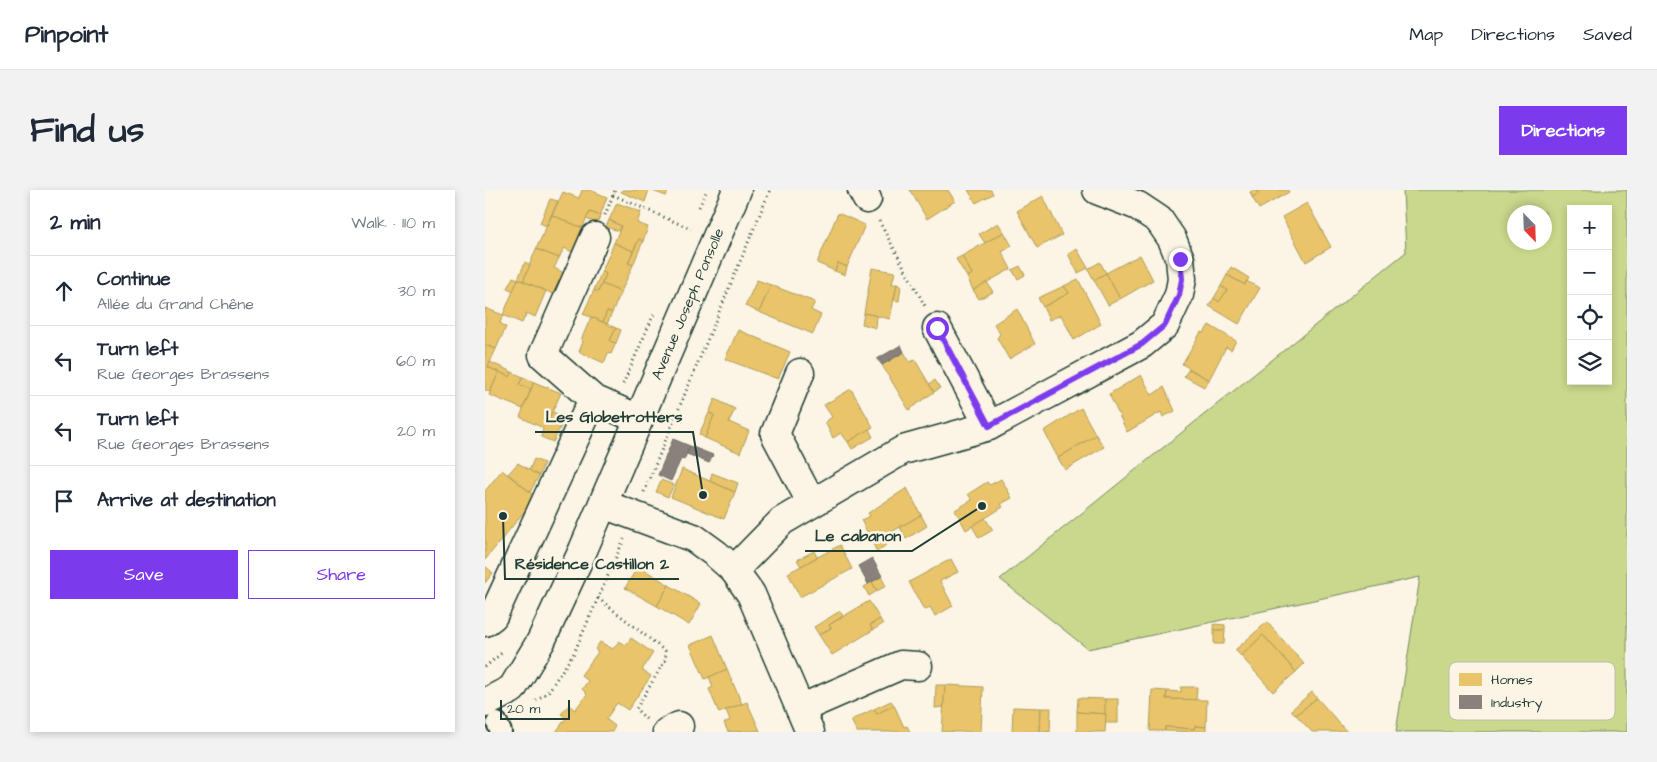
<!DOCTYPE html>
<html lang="en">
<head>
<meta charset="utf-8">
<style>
  body { margin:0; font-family:"Architects Daughter",sans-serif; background:#f2f2f3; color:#1f2937 }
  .controls { position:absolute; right:15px; top:15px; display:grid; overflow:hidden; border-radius:0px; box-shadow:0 2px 8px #0003 }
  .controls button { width:45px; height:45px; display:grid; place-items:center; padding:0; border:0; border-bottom:1px solid #e0e1e3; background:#fff; color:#1f2937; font:25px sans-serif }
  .compass { position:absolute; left:1022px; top:15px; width:45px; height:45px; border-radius:50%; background:#fff; box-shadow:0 2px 8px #0003; rotate:157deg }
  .scale { position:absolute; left:15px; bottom:12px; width:70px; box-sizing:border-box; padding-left:5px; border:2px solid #1f3d34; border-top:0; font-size:14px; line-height:18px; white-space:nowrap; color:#1f3d34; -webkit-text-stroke:4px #fcf5e5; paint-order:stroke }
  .stop { position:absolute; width:15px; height:15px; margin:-11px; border:4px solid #7c3aed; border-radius:50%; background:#fff }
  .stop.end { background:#7c3aed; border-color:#fff; box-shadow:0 1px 5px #0008 }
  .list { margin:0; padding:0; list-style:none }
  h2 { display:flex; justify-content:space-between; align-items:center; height:65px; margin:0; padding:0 20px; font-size:21px }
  h2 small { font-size:16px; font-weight:400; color:#747a83 }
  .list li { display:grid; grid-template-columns:32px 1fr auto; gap:15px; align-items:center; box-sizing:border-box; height:70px; padding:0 20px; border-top:1px solid #e0e1e3 }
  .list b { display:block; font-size:19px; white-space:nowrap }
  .list p { margin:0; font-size:16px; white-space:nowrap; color:#747a83 }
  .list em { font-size:16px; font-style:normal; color:#747a83 }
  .actions { display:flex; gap:10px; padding:15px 20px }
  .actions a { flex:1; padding:11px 0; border:1px solid #7c3aed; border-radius:0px; text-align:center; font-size:18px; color:#7c3aed }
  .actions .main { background:#7c3aed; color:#fff }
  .icon { flex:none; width:28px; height:28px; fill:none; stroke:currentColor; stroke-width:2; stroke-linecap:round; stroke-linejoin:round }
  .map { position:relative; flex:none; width:1142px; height:542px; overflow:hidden; border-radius:0px }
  header { display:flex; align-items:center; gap:30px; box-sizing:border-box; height:70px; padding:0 25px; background:#fff; border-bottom:1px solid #e0e1e3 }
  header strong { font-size:24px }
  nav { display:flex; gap:28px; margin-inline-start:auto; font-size:18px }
  .intro { display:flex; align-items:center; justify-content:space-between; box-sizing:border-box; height:120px; padding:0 30px }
  h1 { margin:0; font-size:35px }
  .button { padding:12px 22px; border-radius:0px; background:#7c3aed; color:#fff; font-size:18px; font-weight:700 }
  main { display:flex; gap:30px; padding:0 30px }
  aside { flex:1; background:#fff; border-radius:0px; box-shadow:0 2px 8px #0003 }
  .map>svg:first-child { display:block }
</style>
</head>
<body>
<header>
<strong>Pinpoint</strong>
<nav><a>Map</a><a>Directions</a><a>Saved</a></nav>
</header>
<div class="intro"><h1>Find us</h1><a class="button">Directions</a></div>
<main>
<aside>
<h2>2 min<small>Walk · 110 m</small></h2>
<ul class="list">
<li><svg class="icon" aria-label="ahead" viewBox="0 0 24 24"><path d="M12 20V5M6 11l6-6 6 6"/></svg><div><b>Continue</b><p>Allée du Grand Chêne</p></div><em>30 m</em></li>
<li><svg class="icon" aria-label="left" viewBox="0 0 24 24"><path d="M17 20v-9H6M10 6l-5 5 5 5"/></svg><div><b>Turn left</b><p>Rue Georges Brassens</p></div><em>60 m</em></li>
<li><svg class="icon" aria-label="left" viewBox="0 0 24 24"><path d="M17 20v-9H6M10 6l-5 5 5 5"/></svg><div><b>Turn left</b><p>Rue Georges Brassens</p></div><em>20 m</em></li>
<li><svg class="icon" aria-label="arrive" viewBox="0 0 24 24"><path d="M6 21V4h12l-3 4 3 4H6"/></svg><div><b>Arrive at destination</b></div></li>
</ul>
<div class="actions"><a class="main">Save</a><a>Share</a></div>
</aside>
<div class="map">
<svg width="1142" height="542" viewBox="0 0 1142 542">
  <rect width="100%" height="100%" fill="#fcf5e5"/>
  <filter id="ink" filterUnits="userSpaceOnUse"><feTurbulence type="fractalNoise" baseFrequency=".02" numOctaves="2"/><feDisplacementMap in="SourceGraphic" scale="10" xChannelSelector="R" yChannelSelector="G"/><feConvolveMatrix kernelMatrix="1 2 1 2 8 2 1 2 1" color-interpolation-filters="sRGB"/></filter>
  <g filter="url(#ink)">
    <!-- green -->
    <path fill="#c9d88c" stroke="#748a60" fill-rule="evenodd" d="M918,0H1142V542H911L935,387L603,459L515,389L921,62ZM1086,19H1123V191H1086ZM1030,22H1060V52H1030Z"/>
    <!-- homes -->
    <g fill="#e9c46a" stroke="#ac9c5a">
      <path d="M97,0H105L122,7L115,26L105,22L97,38L67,25L78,2L94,8Z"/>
      <path d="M137,0H164L160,12L136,2Z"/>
      <path d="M165,0H184L181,6Z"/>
      <path d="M425,0H463L470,11L442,29Z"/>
      <path d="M483,0H506L508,4L491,13Z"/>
      <path d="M769,0H772L774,4L767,7L765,2Z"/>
      <path d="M772,0H803L804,2L774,19L767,7L774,4Z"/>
      <path d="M558,6L577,45L552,58L532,21Z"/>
      <path d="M65,9L73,11L61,36L55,33Z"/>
      <path d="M132,13L156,22L152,33L163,37L158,51L154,49L148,61L129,53L136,36L124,30Z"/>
      <path d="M822,13L846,57L821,72L797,27Z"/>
      <path d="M105,22L115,26L112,33L101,29Z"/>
      <path d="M353,23L380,35L362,77L353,73L350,81L332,73Z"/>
      <path d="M67,25L97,38L87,62L79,58L74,68L51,59Z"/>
      <path d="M124,30L136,36L134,41L121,37Z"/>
      <path d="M513,33L519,42L500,53L494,44Z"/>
      <path d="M519,42L527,56L517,62L526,79L488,100L482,87L487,84L477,66Z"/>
      <path d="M154,49L158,51L148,75L143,73Z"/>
      <path d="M129,53L148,61L143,73L148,75L136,102L117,94L121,84L117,81Z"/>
      <path d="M51,59L74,68L69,78L79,83L68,104L38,91Z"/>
      <path d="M592,59L603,78L593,83L583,64Z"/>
      <path d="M655,65L668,90L635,109L621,83Z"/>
      <path d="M477,66L487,84L482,87L471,69Z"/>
      <path d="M40,72L45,75L38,91L33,89Z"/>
      <path d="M615,72L621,83L609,90L603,79Z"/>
      <path d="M353,73L362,77L360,85L350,81Z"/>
      <path d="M535,76L540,85L533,89L527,80Z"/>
      <path d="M746,77L764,88L760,95L742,85Z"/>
      <path d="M387,78L410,82L407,94H412L405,129L379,123Z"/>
      <path d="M117,81L121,84L113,102L109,100Z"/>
      <path d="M621,83L635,109L623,115L609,90Z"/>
      <path d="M742,85L760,95L761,91L775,98L754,134L724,116L729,108L734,112L742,100L736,96Z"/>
      <path d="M28,87L33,89L29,101L22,98Z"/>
      <path d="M33,89L61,101L50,127L42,123L37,133L18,125Z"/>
      <path d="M593,89L616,134L589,150L576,125L564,130L558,117L584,103L579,96Z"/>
      <path d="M272,90L286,95L274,122L260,116Z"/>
      <path d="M502,92L508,102L494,109L488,100Z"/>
      <path d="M117,94L136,102L127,123L122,121L118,132L98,124L109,100L113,102Z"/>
      <path d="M412,94L416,96L414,111L409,110Z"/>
      <path d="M286,95L330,112L326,120L336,125L328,144L274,122Z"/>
      <path d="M579,96L584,103L558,117L553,108Z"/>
      <path d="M736,96L742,100L734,112L729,108Z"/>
      <path d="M0,118L18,125L15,133L21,137L11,159L0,155Z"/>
      <path d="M532,119L550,154L524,169L512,148L515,144L509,134Z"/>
      <path d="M122,121L127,123L122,134L118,132Z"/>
      <path d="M379,123L392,126L391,138L377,134Z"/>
      <path d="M106,127L131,138L125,151L131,153L126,164L123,163L119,173L94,162L98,151L96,150Z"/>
      <path d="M724,135L751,151L746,160L741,157L724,190L697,174L716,142L719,143Z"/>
      <path d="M131,138L136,140L131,153L125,151Z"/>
      <path d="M253,140L305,162L293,189L240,169Z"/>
      <path d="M0,155L11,159L3,177L14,182L5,202L0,200Z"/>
      <path d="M419,162L425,172L430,170L449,202L424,220L397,175Z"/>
      <path d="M5,172L27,182L25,187L3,177Z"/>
      <path d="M704,179L724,190L719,197L699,186Z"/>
      <path d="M14,182L25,187L27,182L38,187L34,195L46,199L38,219L4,205Z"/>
      <path d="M656,185L667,205L679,197L690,221L678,227L676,222L642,242L624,204Z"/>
      <path d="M38,187L49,192L46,199L34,195Z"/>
      <path d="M450,190L455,198L449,202L444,194Z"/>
      <path d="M49,192L76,203L64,229L77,234L68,252L56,247L58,238L35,227Z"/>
      <path d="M366,199L388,237L363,252L356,243L348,248L340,232L347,227L339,215Z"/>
      <path d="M230,209L250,219L244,232L264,241L255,263L220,248L229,225L224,223Z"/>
      <path d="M596,218L611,245L573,268L559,241Z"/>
      <path d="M67,222L80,226L77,234L64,229Z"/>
      <path d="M224,223L229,225L220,248L214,244Z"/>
      <path d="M384,239L388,247L367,259L363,252Z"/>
      <path d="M611,245L619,257L580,280L573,268Z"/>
      <path d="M49,269L59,273L54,286L44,281Z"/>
      <path d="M33,273L54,286L45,302L23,284Z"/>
      <path d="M197,279L250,302L239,329L186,307Z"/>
      <path d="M17,280L51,307L0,370V301Z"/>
      <path d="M227,283L253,293L250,302L225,291Z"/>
      <path d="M516,289L527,308L516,314L518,317L481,340L470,320L487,310L483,304L502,292L505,295Z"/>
      <path d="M176,290L189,295L183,307L171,302Z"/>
      <path d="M422,298L436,325L398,347L402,354L392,362L376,330L385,326L383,323Z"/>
      <path d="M436,325L442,336L421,349L415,337Z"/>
      <path d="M500,328L508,340L494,348L487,336Z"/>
      <path d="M355,355L367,379L315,407L303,383Z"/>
      <path d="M329,361L332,367L316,376L312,370Z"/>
      <path d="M466,369L473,382L455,391L468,416L450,426L445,417L439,420L424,392Z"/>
      <path d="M0,376L8,383L0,393Z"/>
      <path d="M153,376L184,395L172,416L140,398Z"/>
      <path d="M396,387L401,396L392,401L387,392Z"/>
      <path d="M387,392L392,401L384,406L379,397Z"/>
      <path d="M184,395L216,414L204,435L172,416Z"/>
      <path d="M384,411L395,429L385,435L388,440L347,465L334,445L346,438L344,435Z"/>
      <path d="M355,421L358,426L344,435L346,438L334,445L329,437Z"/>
      <path d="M395,429L398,434L388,440L385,435Z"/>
      <path d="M782,432L819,474L811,482L778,445L756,466L750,460Z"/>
      <path d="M729,434L740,435V440H729Z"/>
      <path d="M729,440H740L739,454H729Z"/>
      <path d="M228,445L242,479L220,489L205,455Z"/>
      <path d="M778,445L811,482L788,502L756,466Z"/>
      <path d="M146,448L168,463L157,480L166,486L143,520L132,513L121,529L130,536L127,542H71L81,528L76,524L84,515L90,520L102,504L97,499L103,491L96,485L113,462L110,459L115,452L128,459L134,451L141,455Z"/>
      <path d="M242,479L257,514L234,523L224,499L228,497L224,487Z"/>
      <path d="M451,495H460L459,517L450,518Z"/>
      <path d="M460,495L498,497L496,542H457Z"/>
      <path d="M696,497H712L711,510L681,509L682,501L696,502Z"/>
      <path d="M667,500L682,501L681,509L722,510L721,537L710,536L709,539L680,537V541H665Z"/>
      <path d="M827,502L832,508L811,525L806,520Z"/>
      <path d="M593,508L620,509L621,524L592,522Z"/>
      <path d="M832,508L862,542H827L811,525Z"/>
      <rect x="620" y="509" width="13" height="24"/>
      <path d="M406,511L409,515L392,524L389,519Z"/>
      <path d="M262,512L275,541L243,542L239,533L245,530L241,520Z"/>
      <path d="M409,515L419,537L422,536L425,542H372L366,530L389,519L392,524Z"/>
      <path d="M528,517L556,518L555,542H565H527Z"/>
      <path d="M556,518H566L565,542H555Z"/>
      <path d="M592,522L621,524L620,542H592Z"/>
      <path d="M710,536L721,537V542L680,541V537L709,539Z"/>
    </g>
    <!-- industry -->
    <g fill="#8a817c" stroke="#6a6d66">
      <path d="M416,155L419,162L397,175L392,169Z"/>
      <path d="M188,249L205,256L199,270L196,269L186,291L173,285Z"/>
      <path d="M205,256L228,265L224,273L202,264Z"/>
      <path d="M387,368L397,386L383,394L373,376Z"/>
    </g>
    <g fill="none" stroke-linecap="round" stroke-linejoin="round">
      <!-- pedestrian casing -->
      <g stroke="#1f3d34" stroke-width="24">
        <path id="pedestrian" d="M12,533L16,542"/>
      </g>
      <!-- minor casing -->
      <g stroke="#1f3d34" stroke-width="31">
        <g id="minor">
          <path d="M377,0L382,9"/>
          <path d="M110,47L58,165L108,209L154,229"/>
          <path d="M452,138L504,236"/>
          <path d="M315,183L290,244L326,312"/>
          <path d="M118,314L209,348L231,364L249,380L266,404L325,542"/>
          <path d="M249,380L297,331L418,260L504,236L657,154L680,135L694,105L697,89L695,69L687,49L674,30L653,16L612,0"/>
          <path d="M0,432L8,426L108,209"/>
          <path d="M0,513L27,499L56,451L98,360L252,0"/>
          <path d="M315,519L416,475L433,476"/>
          <path d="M182,542L194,536"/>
        </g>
      </g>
      <!-- path -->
      <g stroke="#1f3d34" stroke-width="3" stroke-dasharray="1 4" stroke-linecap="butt">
        <path d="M128,5L206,39"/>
        <path d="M214,17L222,0"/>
        <path d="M120,25L130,0"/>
        <path d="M394,31L440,116"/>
        <path d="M138,194L169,124"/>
        <path d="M159,302L285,0"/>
        <path d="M113,408L180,461L181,469L151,519L162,530"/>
        <path d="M0,477L19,461"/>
        <path d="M51,510L63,502L89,463L139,349"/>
      </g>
      <!-- pedestrian -->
      <use href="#pedestrian" stroke="#fcf5e5" stroke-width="20"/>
      <!-- minor -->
      <use href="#minor" stroke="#fcf5e5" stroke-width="28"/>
    </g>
  </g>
  <g fill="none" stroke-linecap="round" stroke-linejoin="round" filter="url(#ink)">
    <!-- route -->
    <path stroke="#7c3aed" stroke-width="6" d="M452,138L504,236L657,154L680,135L694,105L697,89L695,69"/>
  </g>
  <g text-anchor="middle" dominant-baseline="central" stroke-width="5" stroke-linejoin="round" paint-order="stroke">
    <!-- street labels -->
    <g font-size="15" fill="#1f3d34" stroke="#fcf5e5">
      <text transform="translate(203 114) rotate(-67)">Avenue Joseph Ponsolle</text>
    </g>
  </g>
  <!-- legend -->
  <rect x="964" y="472" width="166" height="58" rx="8" fill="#fcf5e5" stroke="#babeb0" stroke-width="1"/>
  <rect x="974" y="483" width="23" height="13" fill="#e9c46a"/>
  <rect x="974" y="505" width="23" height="14" fill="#8a817c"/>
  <g font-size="14" fill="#1f3d34">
    <text x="1006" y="494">Homes</text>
    <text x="1006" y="517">Industry</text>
  </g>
  <!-- callouts -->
  <path fill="none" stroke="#1f3d34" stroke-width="2" d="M218 305L208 242H50M497 316L427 361H320M18 326L20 389H194"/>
  <g fill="#1f3d34" stroke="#fcf5e5" stroke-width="2">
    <circle cx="218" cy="305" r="5"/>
    <circle cx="497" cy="316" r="5"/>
    <circle cx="18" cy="326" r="5"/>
  </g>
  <g font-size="16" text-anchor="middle" font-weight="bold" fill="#1f3d34" stroke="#fcf5e5" stroke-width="5" stroke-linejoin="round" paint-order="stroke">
    <text x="129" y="232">Les Globetrotters</text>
    <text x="373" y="351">Le cabanon</text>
    <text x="107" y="379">Résidence Castillon 2</text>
  </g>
</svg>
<div class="controls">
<button>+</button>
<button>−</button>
<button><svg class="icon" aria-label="locate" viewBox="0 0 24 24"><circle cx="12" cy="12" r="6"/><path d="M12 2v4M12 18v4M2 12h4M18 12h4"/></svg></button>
<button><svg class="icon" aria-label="layers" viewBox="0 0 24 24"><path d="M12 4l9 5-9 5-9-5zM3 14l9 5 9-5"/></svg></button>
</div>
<svg class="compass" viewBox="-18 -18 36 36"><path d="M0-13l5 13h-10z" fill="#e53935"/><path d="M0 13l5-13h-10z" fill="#747a83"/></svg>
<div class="scale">20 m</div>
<div class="stop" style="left:452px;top:138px"></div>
<div class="stop end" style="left:695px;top:69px"></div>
</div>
</main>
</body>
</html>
